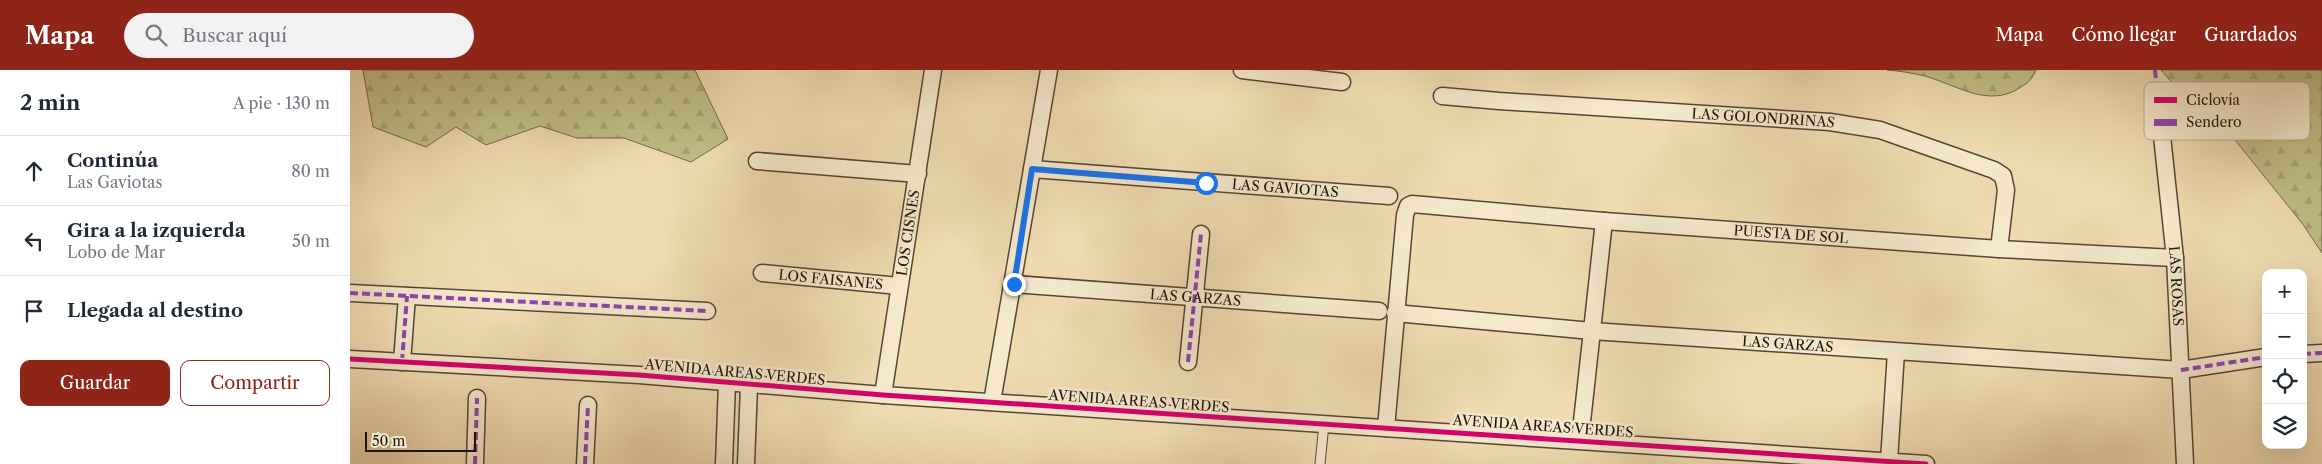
<!DOCTYPE html>
<html lang="es">
<meta charset="utf-8">
<style>
:root{--surface:#fff;--page:#f2f2f3;--text:#1f2937;--muted:#747a83;--line:#e0e1e3;--accent:#8f2418}
body{margin:0;font-family:"Libre Caslon Text",serif;background:var(--page);color:var(--text)}
.controls{position:absolute;right:15px;bottom:15px;display:grid;overflow:hidden;border-radius:10px;box-shadow:0 5px 20px #0002}
.controls button{width:45px;height:45px;display:grid;place-items:center;padding:0;border:0;border-bottom:1px solid var(--line);background:var(--surface);color:var(--text);font:25px sans-serif}
.scale{position:absolute;left:15px;bottom:12px;width:111px;box-sizing:border-box;padding-left:5px;border:2px solid #22140c;border-top:0;font-size:14px;line-height:18px;white-space:nowrap;color:#22140c;-webkit-text-stroke:4px #f5e8cc;paint-order:stroke}
.stop{position:absolute;width:15px;height:15px;margin:-11px;border:4px solid #1a73e8;border-radius:50%;background:#fff}
.stop.end{background:#1a73e8;border-color:#fff;box-shadow:0 1px 5px #0008}
.list{margin:0;padding:0;list-style:none}
h2{display:flex;justify-content:space-between;align-items:center;height:65px;margin:0;padding:0 20px;font-size:21px}
h2 small{font-size:16px;font-weight:400;color:var(--muted)}
.list li{display:grid;grid-template-columns:32px 1fr auto;gap:15px;align-items:center;box-sizing:border-box;height:70px;padding:0 20px;border-top:1px solid var(--line)}
.list b{display:block;font-size:19px;white-space:nowrap}
.list p{margin:0;font-size:16px;white-space:nowrap;color:var(--muted)}
.list em{font-size:16px;font-style:normal;color:var(--muted)}
.actions{display:flex;gap:10px;padding:15px 20px}
.actions a{flex:1;padding:11px 0;border:1px solid var(--accent);border-radius:10px;text-align:center;font-size:18px;color:var(--accent)}
.actions .main{background:var(--accent);color:#fff}
.icon{flex:none;width:28px;height:28px;fill:none;stroke:currentColor;stroke-width:2;stroke-linecap:round;stroke-linejoin:round}
.map{position:relative;flex:none;width:1972px;height:394px;overflow:hidden}
header{display:flex;align-items:center;gap:30px;box-sizing:border-box;height:70px;padding:0 25px;background:var(--accent);color:#fff}
header strong{font-size:24px}
nav{display:flex;gap:28px;margin-inline-start:auto;font-size:18px}
.search{width:350px;height:45px;background:var(--page);display:flex;align-items:center;gap:12px;box-sizing:border-box;padding:0 18px;border-radius:28px;color:var(--muted);font-size:19px}
main{display:flex}
aside{flex:1;background:var(--surface)}
.map>svg:first-child{display:block}
.forest{fill:url(#forest-firs);stroke:#71694a}
.lines{fill:none;stroke-linecap:round;stroke-linejoin:round}
.service-casing{stroke:#554635;stroke-width:11}
.minor-casing{stroke:#554635;stroke-width:19}
.service{stroke:#f5e8cc;stroke-width:9}
.minor{stroke:#f5e8cc;stroke-width:16}
.quiet{stroke:#8e44ad;stroke-width:4;stroke-dasharray:8 4;stroke-linecap:butt}
.cycleway-casing{stroke:#f5e8cc;stroke-width:8}
.cycleway{stroke:#d6006c;stroke-width:5}
.route{stroke:#1a73e8;stroke-width:6}
.labels{text-anchor:middle;stroke-width:5;stroke-linejoin:round;paint-order:stroke}
.street-label{font-size:14px;fill:#22140c;stroke:#f5e8cc}
.key{fill:#f5e8cc;stroke:#b6a892;stroke-width:1}
.key-label{font-size:14px;fill:#22140c}
</style>
<header>
<strong>Mapa</strong>
<div class="search"><svg class="icon" aria-label="search" viewBox="0 0 24 24"><circle cx="10" cy="10" r="6"/><path d="M15 15l6 6"/></svg>Buscar aquí</div>
<nav><a>Mapa</a><a>Cómo llegar</a><a>Guardados</a></nav>
</header>
<main>
<aside>
<h2>2 min<small>A pie · 130 m</small></h2>
<ul class="list">
<li><svg class="icon" aria-label="ahead" viewBox="0 0 24 24"><path d="M12 20V5M6 11l6-6 6 6"/></svg><div><b>Continúa</b><p>Las Gaviotas</p></div><em>80 m</em></li>
<li><svg class="icon" aria-label="left" viewBox="0 0 24 24"><path d="M17 20v-9H6M10 6l-5 5 5 5"/></svg><div><b>Gira a la izquierda</b><p>Lobo de Mar</p></div><em>50 m</em></li>
<li><svg class="icon" aria-label="arrive" viewBox="0 0 24 24"><path d="M6 21V4h12l-3 4 3 4H6"/></svg><div><b>Llegada al destino</b></div></li>
</ul>
<div class="actions"><a class="main">Guardar</a><a>Compartir</a></div>
</aside>
<div class="map">
<svg width="1972" height="394" viewBox="0 0 1972 394">
<defs>
<pattern id="forest-firs" width="22" height="20" patternUnits="userSpaceOnUse" patternTransform="scale(1.25)"><rect width="22" height="20" fill="#c0be87"/><path d="M5 1l3.5 6h-7zM16 11l3.5 6h-7z" fill="#a5a273"/></pattern>
</defs>
<rect width="100%" height="100%" fill="#efdbb1"/>
<filter id="stains"><feTurbulence type="fractalNoise" baseFrequency=".004" numOctaves="4"/><feColorMatrix values="0 0 0 0 .2 0 0 0 0 .09 0 0 0 0 .02 0 0 0 .5 -.17"/></filter>
<radialGradient id="worn" r=".72"><stop offset=".6" stop-color="#630" stop-opacity="0"/><stop offset="1" stop-color="#630" stop-opacity=".3"/></radialGradient>
<path class="forest" d="M13,0H345L378,69L341,92L274,68H227L190,56L136,75L106,57L76,77L23,57Z
M1537,0H1686C1682,9 1679,12 1671,17C1639,39 1607,15 1575,6C1563,3 1549,1 1537,0Z
M1811,0H1972V183L1952,153L1885,70L1869,54L1849,43Z"/>
<g class="lines">
<defs>
<path id="service" d="M970,394L974,354"/>
<g id="minor">
<path d="M892,0L992,12"/>
<path id="s1" d="M1092,26L1149,31L1480,52L1530,60L1644,100L1653,106L1656,120L1649,179"/>
<path id="s2" d="M1809,38L1825,188L1835,394"/>
<path d="M407,91L568,104"/>
<path id="s3" d="M682,99L1039,126"/>
<path id="s4" d="M412,203L549,216"/>
<path id="s5" d="M664,214L1029,241"/>
<path d="M0,223L357,241"/>
<path id="s6" d="M1045,243L1242,261L1831,300L1916,287"/>
<path d="M1953,284L1972,283"/>
<path d="M0,289L289,305L533,325L1576,394"/>
<path d="M52,292L57,226"/>
<path d="M838,292L851,164"/>
<path id="s7" d="M533,325L583,0"/>
<path d="M642,332L699,0"/>
<path id="s8" d="M1036,358L1055,145L1058,136L1062,134L1254,151L1649,179L1825,188"/>
<path d="M1230,370L1254,151"/>
<path d="M1539,391L1546,282"/>
<path d="M125,394L127,328"/>
<path d="M235,394L238,335"/>
<path d="M374,394L377,313"/>
<path d="M396,394L399,315"/>
</g>
</defs>
<use href="#service" class="service-casing"/>
<use href="#minor" class="minor-casing"/>
<use href="#service" class="service"/>
<use href="#minor" class="minor"/>
<path class="quiet" d="M1805,0L1809,38
M0,223L357,241
M1953,284L1972,283
M52,292L57,226
M838,292L851,164
M1831,300L1916,287
M125,394L127,328
M235,394L238,335"/>
<defs>
<path id="cycleway" d="M0,289L289,305L533,325L1576,394"/>
</defs>
<use href="#cycleway" class="cycleway-casing"/>
<use href="#cycleway" class="cycleway"/>
</g>
<g class="lines">
<path class="route" d="M664,214L682,99L856,113"/>
</g>
<g class="labels">
<g class="street-label">
<text dy="5" stroke="none"><textPath href="#s1" startOffset="322">LAS GOLONDRINAS</textPath></text>
<text dy="5" stroke="none"><textPath href="#s3" startOffset="254">LAS GAVIOTAS</textPath></text>
<text dy="5" stroke="none"><textPath href="#s7" startOffset="164">LOS CISNES</textPath></text>
<text dy="5" stroke="none"><textPath href="#s8" startOffset="608">PUESTA DE SOL</textPath></text>
<text dy="5" stroke="none"><textPath href="#s4" startOffset="69">LOS FAISANES</textPath></text>
<text dy="5" stroke="none"><textPath href="#s2" startOffset="179">LAS ROSAS</textPath></text>
<text dy="5" stroke="none"><textPath href="#s5" startOffset="182">LAS GARZAS</textPath></text>
<text dy="5" stroke="none"><textPath href="#s6" startOffset="394">LAS GARZAS</textPath></text>
<text transform="translate(385 302) rotate(5)" y="5">AVENIDA AREAS VERDES</text>
<text transform="translate(789 331) rotate(4)" y="5">AVENIDA AREAS VERDES</text>
<text transform="translate(1193 356) rotate(4)" y="5">AVENIDA AREAS VERDES</text>
</g>
</g>
<rect x="1794" y="12" width="166" height="58" rx="8" class="key"/>
<rect x="1804" y="27" width="23" height="6" fill="#d6006c"/>
<rect x="1804" y="49" width="23" height="7" fill="#8e44ad"/>
<g class="key-label">
<text x="1836" y="35">Ciclovía</text>
<text x="1836" y="57">Sendero</text>
</g>
<rect width="100%" height="100%" filter="url(#stains)"/>
<rect width="100%" height="100%" fill="url(#worn)"/>
</svg>
<div class="controls">
<button>+</button>
<button>−</button>
<button><svg class="icon" aria-label="locate" viewBox="0 0 24 24"><circle cx="12" cy="12" r="6"/><path d="M12 2v4M12 18v4M2 12h4M18 12h4"/></svg></button>
<button><svg class="icon" aria-label="layers" viewBox="0 0 24 24"><path d="M12 4l9 5-9 5-9-5zM3 14l9 5 9-5"/></svg></button>
</div>
<div class="scale">50 m</div>
<div class="stop" style="left:856px;top:113px"></div>
<div class="stop end" style="left:664px;top:214px"></div>
</div>
</main>
